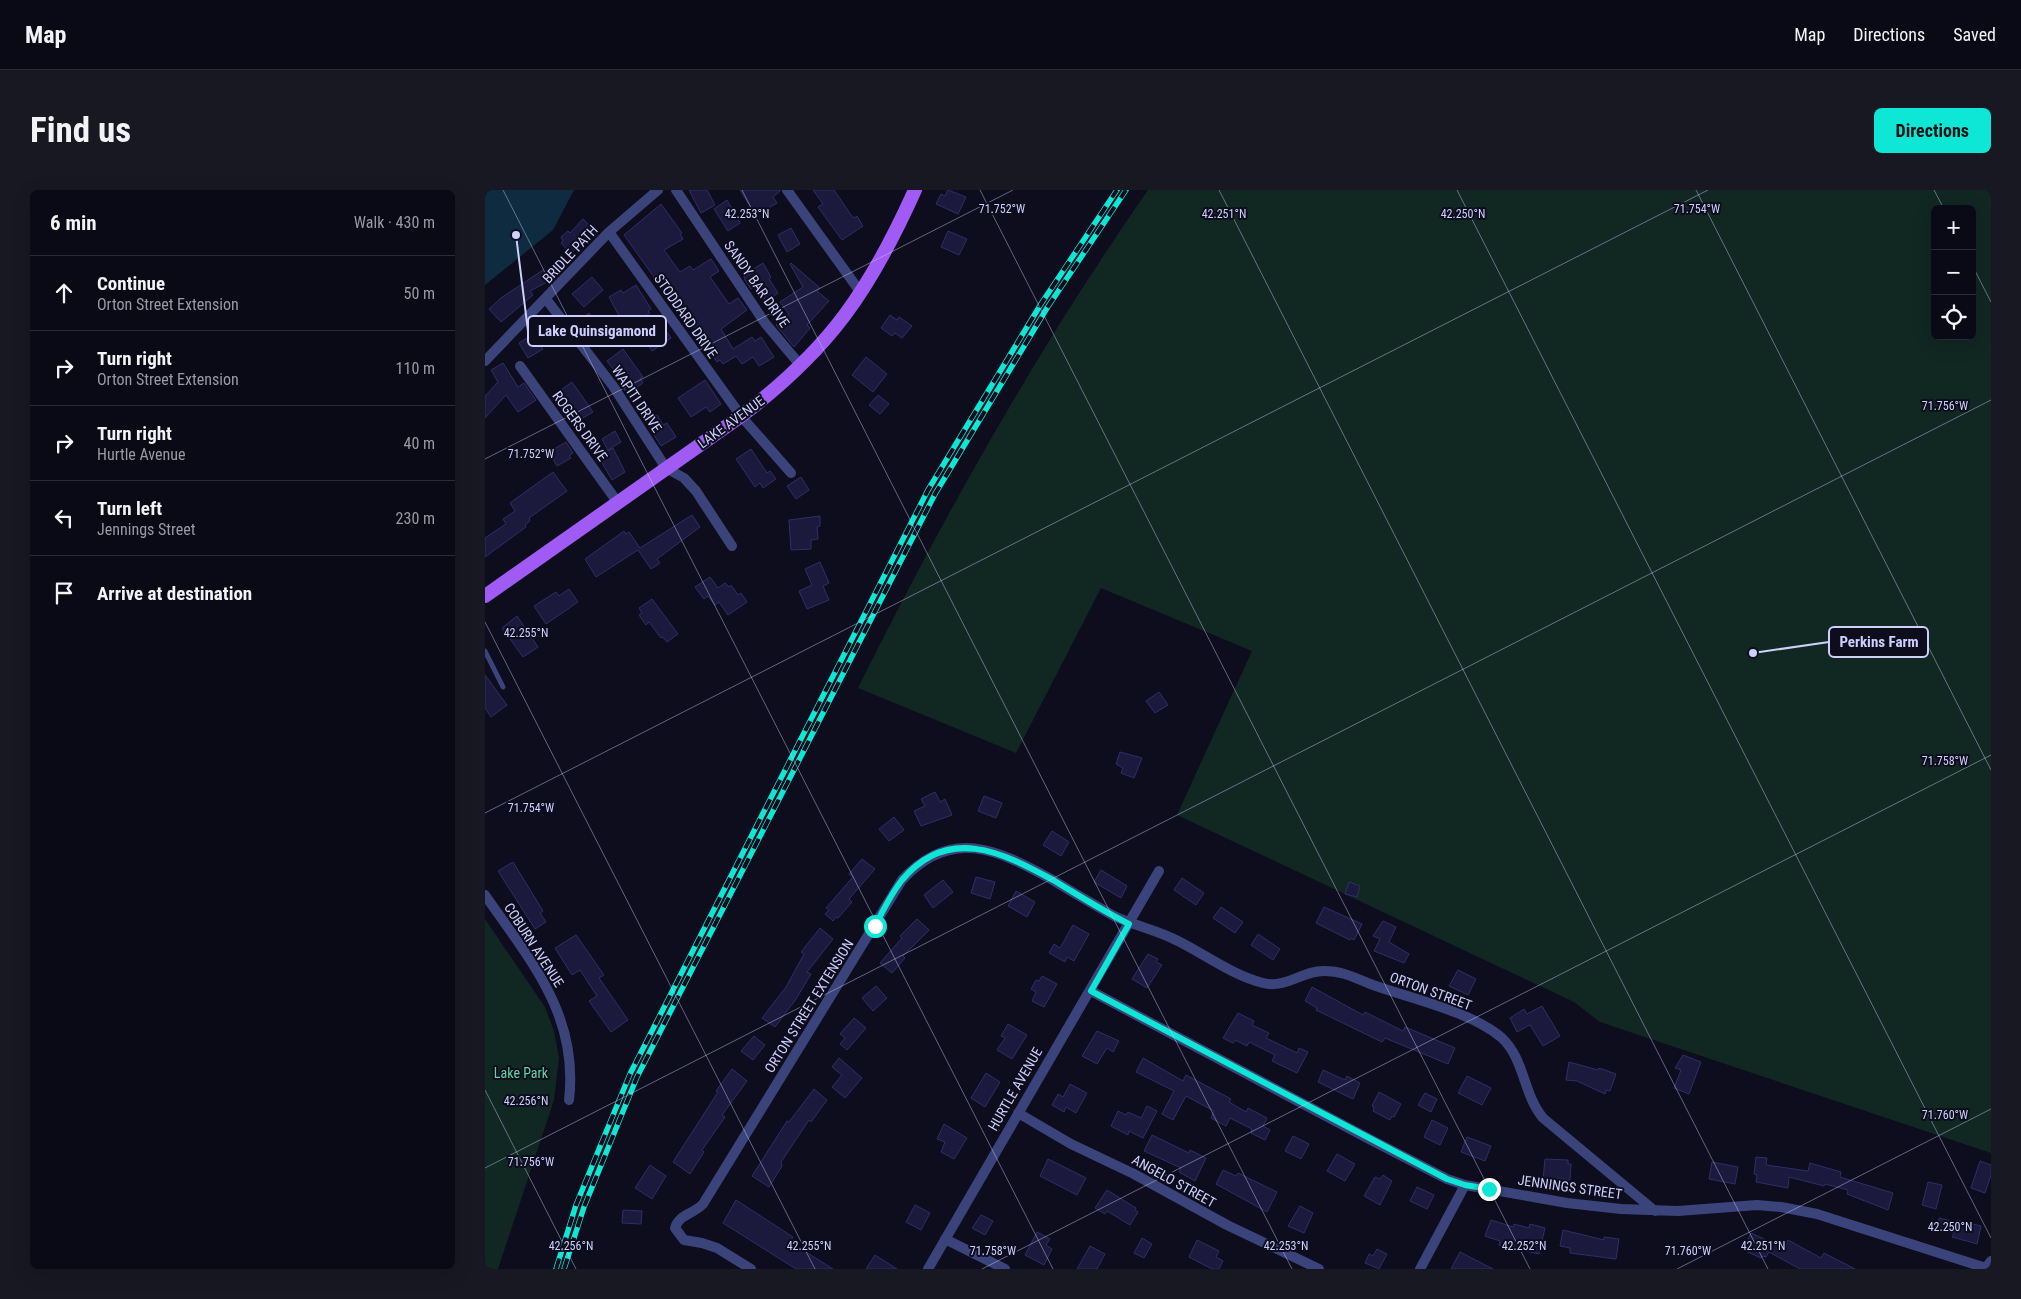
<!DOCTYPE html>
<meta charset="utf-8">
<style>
:root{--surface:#0a0a16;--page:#181823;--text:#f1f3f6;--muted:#999aa1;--line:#2a2b35;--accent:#0ee7d6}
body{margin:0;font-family:"Roboto Condensed",sans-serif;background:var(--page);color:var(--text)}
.controls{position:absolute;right:15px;top:15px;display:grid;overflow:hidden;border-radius:8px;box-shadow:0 5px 20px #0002}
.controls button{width:45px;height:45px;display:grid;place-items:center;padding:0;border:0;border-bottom:1px solid var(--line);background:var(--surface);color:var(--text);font:25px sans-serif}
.stop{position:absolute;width:15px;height:15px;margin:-11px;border:4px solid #0ee7d6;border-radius:50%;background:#fff}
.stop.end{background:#0ee7d6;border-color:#fff;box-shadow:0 1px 5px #0008}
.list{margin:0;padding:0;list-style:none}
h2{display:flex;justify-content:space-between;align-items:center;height:65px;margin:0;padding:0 20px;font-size:21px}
h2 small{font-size:16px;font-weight:400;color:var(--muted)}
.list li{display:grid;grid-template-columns:32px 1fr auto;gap:15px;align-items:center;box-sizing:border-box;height:75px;padding:0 20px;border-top:1px solid var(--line)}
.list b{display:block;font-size:19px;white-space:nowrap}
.list p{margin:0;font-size:16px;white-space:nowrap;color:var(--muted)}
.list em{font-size:16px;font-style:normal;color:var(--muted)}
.icon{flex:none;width:28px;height:28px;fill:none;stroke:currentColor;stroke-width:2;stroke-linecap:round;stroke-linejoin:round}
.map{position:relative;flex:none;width:1506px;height:1079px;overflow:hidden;border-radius:8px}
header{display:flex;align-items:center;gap:30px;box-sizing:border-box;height:70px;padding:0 25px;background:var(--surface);border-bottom:1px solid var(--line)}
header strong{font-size:24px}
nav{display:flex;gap:28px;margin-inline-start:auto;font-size:18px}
.intro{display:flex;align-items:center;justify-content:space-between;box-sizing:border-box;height:120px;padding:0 30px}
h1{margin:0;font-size:35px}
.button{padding:12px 22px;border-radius:8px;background:var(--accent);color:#111;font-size:18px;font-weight:700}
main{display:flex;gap:30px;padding:0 30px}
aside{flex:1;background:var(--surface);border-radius:8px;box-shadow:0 5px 20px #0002}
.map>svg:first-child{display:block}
.green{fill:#112722;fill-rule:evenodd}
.water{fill:#0f2b40}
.building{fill:#1b1a3d;stroke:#2f2e68}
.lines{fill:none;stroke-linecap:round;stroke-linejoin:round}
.service{stroke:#3b447a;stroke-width:5}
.minor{stroke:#3b447a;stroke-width:10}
.tertiary{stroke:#3b447a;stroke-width:10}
.primary{stroke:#a05bf5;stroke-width:14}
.rail-casing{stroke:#0ee7d6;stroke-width:5.5}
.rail{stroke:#0d0d1d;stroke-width:4;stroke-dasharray:11;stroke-linecap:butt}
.route{stroke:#0ee7d6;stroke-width:6}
.ticks{fill:none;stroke:#cdd0fc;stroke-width:1;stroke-opacity:0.45}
.labels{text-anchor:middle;stroke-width:4;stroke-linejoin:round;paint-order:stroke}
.street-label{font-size:14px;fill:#cdd0fc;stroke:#0d0d1d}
.park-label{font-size:14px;fill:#5ed7a3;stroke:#0d0d1d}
.ticks-label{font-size:12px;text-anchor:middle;fill:#cdd0fc;stroke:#0d0d1d;stroke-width:4;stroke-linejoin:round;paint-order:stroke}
.leader{fill:none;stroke:#cdd0fc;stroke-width:2}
.callout-dot{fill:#cdd0fc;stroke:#0d0d1d;stroke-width:2}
.callout{fill:#0d0d1d;stroke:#cdd0fc;stroke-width:2}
.callout-label{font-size:15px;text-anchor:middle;font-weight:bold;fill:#cdd0fc}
</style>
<header>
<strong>Map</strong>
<nav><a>Map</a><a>Directions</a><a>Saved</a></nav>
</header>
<div class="intro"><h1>Find us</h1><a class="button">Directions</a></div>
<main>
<aside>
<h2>6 min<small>Walk · 430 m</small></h2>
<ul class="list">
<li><svg class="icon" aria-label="ahead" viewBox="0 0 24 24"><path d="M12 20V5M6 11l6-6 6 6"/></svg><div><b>Continue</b><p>Orton Street Extension</p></div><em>50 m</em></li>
<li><svg class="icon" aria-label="right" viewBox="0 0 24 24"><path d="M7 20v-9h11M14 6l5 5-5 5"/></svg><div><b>Turn right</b><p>Orton Street Extension</p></div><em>110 m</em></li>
<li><svg class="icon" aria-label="right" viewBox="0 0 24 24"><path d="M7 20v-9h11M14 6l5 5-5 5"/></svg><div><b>Turn right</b><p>Hurtle Avenue</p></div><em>40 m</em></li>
<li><svg class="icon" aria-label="left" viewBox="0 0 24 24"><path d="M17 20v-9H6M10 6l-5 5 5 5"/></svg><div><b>Turn left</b><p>Jennings Street</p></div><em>230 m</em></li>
<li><svg class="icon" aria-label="arrive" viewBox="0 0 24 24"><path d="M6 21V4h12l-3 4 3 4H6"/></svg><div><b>Arrive at destination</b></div></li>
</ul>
</aside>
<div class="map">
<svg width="1506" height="1079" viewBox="0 0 1506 1079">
<rect width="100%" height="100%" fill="#0d0d1d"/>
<path class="green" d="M663,0H1506V963L1115,832L1089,812L692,625L767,461L616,398L531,563L373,498C459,325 553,158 663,0ZM1450,19H1487V146H1450Z
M0,729L60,817L69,841L74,868L69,910L13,1079H0Z"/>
<path class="water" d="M0,0H89L68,40L0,95Z"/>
<path class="building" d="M204,0H222L230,15L216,23Z
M255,0H295V1L288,7L292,13L280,20L278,17L269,23Z
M328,0H349L366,25L369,28L372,26L378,36L357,50L333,17L338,14Z
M463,0L481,7L473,24L451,14L456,4L460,6Z
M242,10L255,33L243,41L229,19Z
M176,14L197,43L195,44L198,49L179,60L195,82L205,76L208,80L226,69L234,81L225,87L244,114L253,108L262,120L236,139L248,159L267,147L270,151L276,147L289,167L274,176L268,167L257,174L251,166L238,174L235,170L232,172L193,112L189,115L139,45Z
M98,29L109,40L86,64L76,53L78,51L76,47L83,41L85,43Z
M306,38L315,54L302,62L293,45Z
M463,41L482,49L474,65L456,57Z
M278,73L286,87L284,89L293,103L281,111L271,96L266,99L260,90L259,86L266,83L265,81Z
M306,73L335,98L332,101L344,111L322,135L325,138L309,157L291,135L304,124L295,112L318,97L305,74Z
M58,80L64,91L45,101L48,105L16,132L4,119L16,108Z
M107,87L118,100L99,117L87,104Z
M151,95L166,119L163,121L165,123L152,132L158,141L146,148L124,107L136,100L138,103Z
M104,123L112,134L101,143L92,132Z
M65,125L77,142L56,156L58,159L43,168L34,153L60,137L56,131Z
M405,125L412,130L414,127L427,136L417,148L410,143L407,146L396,138Z
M179,138L186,148L167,161L160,151Z
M138,159L158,187L155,188L158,193L152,197L155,202L145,209L139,199L142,197L122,171Z
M381,167L402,184L388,202L367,185Z
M18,173L33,197L39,193L51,210L33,222L21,205L0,228V206L13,192L6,180Z
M220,190L236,214L225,222L221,217L206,227L193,208Z
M87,192L108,222L88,234L68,206Z
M393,205L404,214L395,224L384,215Z
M172,225L178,235L182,233L191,247L176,256L161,232Z
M130,241L136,252L123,260L117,249Z
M81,252L88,263L84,266L86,268L72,276L64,262Z
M128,258L140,282L127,290L116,271L119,269L116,265Z
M266,259L282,283L285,281L291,289L278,298L275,293L270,297L251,269Z
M68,282L82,301L44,328L45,331L40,335L41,337L0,367V348L21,334L18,329L30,321L25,313Z
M316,287L324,300L311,309L302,296Z
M207,325L215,337L172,369L175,373L166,379L153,360L111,387L100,369L139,341L141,344L144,342L155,358Z
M335,326V336L332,337L333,349L326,350V359L306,360L304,330Z
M335,372L344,393L338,396L344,410L322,419L314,401L327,395L320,379Z
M225,387L233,398L240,393L244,397L246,395L253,405L256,403L262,412L243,425L234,412L230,415L223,406L219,409L210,397Z
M84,399L93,412L61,434L49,416L71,402L74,406Z
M167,409L193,444L182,452L178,447L176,448L164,432L161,435L154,425L157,423L154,418Z
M32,426L53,457L38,467L17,438Z
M0,485L22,515L6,527L0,518Z
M674,502L683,515L670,523L661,511Z
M635,562L657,568L649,588L636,583L638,578L631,574Z
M450,602L455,612L460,609L467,625L436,636L429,621L440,616L436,609Z
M499,606L517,613L511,628L493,621Z
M409,627L419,640L404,651L394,639Z
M567,641L584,652L576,666L558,655Z
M377,669L390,679L364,709L367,712L353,728L351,727L348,731L340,724L344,720L341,718L368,687L364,684Z
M28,672L58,721L55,723L61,732L50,739L13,681Z
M616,680L642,696L636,708L609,692Z
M491,687L510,692L505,709L486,703Z
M697,688L719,703L711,715L689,700Z
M458,690L468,702L448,718L439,705Z
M864,692L875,696L872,707L860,704Z
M531,701L550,712L542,727L523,716Z
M736,717L758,732L750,743L728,728Z
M839,717L877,734L869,750L866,748L865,750L831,733Z
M432,729L444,740L418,766L420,768L407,783L395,773L417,748L415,746Z
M898,731L911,737L904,752L924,764L919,773L889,761L895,749L888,746Z
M588,735L604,744L589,771L582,767L580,772L564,763L569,754L575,758Z
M335,738L348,749L322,782L326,784L311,809L290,837L277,828L301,797L319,764L316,762Z
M773,744L795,759L788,770L766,755Z
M91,745L119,785L114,788L143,830L126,842L104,811L112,806L95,780L87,785L70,758Z
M663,764L673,769L671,772L677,775L662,798L647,789Z
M973,780L991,789L983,805L964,796Z
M557,786L572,794L559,817L547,811L551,802L546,799L551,790L554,791Z
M391,796L402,808L388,821L377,808Z
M827,797L878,825L880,822L918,841L920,837L970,858L963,874L900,848L897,852L831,820L832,818L820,811Z
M1057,816L1075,846L1058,856L1045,835L1032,842L1025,828L1039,819L1042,824Z
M753,823L769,831L767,835L784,843L781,848L812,863L814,858L823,862L812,883L787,871L790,865L764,852L762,856L750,850L748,853L738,848Z
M369,828L381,838L362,860L355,854L360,848L355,844Z
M523,834L542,845L527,869L512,860L520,848L516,846Z
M612,841L634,851L628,862L622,858L612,874L597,866Z
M269,846L280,855L268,870L256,861Z
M1198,865L1216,872L1204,904L1189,898L1196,880L1190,878Z
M354,868L377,888L360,908L347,897L357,885L347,877Z
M658,868L698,891L701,885L746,909L744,912L761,922L763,918L782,928L778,936L785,940L780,950L766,943L767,939L745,928L741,936L726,928L729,921L701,906L688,930L677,924L689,901L651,882Z
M1084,872L1113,880L1114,878L1131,884L1125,901L1121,900L1120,904L1092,891L1081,890Z
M247,879L262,891L237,925L240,927L217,960L219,962L205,984L188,972L233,902L231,901Z
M838,880L860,890L862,886L875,893L868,909L833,892Z
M501,883L515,892L500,917L486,908Z
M982,886L1006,898L997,915L973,903Z
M585,894L602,903L591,923L581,917L579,922L567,915L573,904L578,907Z
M329,899L342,910L326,932L324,930L296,972L297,976L284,997L267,986L302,931L304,932Z
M894,902L916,914L909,927L907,926L905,930L888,921L889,917L887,916Z
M940,903L952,909L946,922L933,915Z
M662,916L672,921L658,948L644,941L643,945L626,936L633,921L641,925L643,922L656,928Z
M947,930L963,938L955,955L939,947Z
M459,934L482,948L469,969L456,962L460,952L452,949Z
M667,945L704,963L705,960L721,968L710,991L694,982L696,978L659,961Z
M808,946L824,954L816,969L800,961Z
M982,947L1006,956L1000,971L976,962Z
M852,964L870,974L860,991L842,981Z
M1271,967L1282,968L1281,975L1323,981L1325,973L1356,982L1355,987L1408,1003L1403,1020L1362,1004L1363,1000L1340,994L1339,996L1304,987L1303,998L1271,992L1272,985L1269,984Z
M563,969L601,988L592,1005L555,986Z
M1060,969L1083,970V974H1086L1085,990L1072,988L1071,990L1058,989Z
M1495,971L1506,975V985L1500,1003L1486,998Z
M1227,972L1253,977L1250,994L1224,989Z
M165,975L181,986L167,1009L150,998Z
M738,980L751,986L753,983L792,1002L782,1022L731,994Z
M898,985L907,991L895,1015L879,1006L890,987L895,989Z
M1443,992L1457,995L1451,1019L1437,1015Z
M932,997L949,1005L942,1019L925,1011Z
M622,1000L651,1018L650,1020L653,1022L645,1035L622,1021L620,1024L610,1018Z
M251,1010L308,1047L305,1052L348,1079H311L238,1033Z
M430,1015L445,1023L436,1040L421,1032Z
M815,1016L828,1023L819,1043L803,1036Z
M138,1020L157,1021L156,1034L137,1033Z
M496,1025L508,1031L500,1045L487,1038Z
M1454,1028L1471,1032L1472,1030L1496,1036L1492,1054L1467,1047L1469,1043L1452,1039Z
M1006,1030L1028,1037L1029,1034L1044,1038L1045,1034L1060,1038L1054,1064L1014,1055L1015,1051L1000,1046Z
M1078,1040L1119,1050V1047L1134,1049L1131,1069L1085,1063V1058L1075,1056Z
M552,1042L565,1049L561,1055L567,1059L559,1075L540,1065Z
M1266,1043L1299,1058L1303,1050L1336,1068L1339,1063L1370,1079H1315L1284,1062L1281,1067L1278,1066L1276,1068L1258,1060Z
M657,1048L667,1054L659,1068L649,1063Z
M712,1050L734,1061L731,1067L738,1071L734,1079H727L704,1067Z
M605,1056L620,1064L612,1079H592Z
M892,1059L902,1064L894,1079L880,1073L884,1064L888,1066Z
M975,1062L1008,1079H966Z
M390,1065L412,1079H381Z"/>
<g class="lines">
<path class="service" d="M0,461L18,497"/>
<path class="minor" d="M191,0L280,133L316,176
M302,0L376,103
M124,42L256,226L306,283
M61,109L128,196L181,278L199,288L211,301L247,356
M0,171L124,42L173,0
M35,176L133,313
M0,705C45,770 94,825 84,910
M606,801L888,951L962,989L980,995L1082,1013L1136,1019L1193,1021L1272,1015L1296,1017L1332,1024L1501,1078
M533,923L586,954L649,984L742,1035L834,1079
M460,1049L520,1079
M266,1079L232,1058L217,1053L199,1050L190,1038C194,1024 209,1024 218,1014L417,690C466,637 512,659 566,689C587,702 608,714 629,726C650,736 673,740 693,751C721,765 747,785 778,793C801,799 818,780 840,781C859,781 874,790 891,796C928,809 987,822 1017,848C1040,870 1038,904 1058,928L1170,1021
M443,1079L674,681
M935,1079L980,995"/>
<path class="tertiary" d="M1500,1079L1506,1071"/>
<path class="primary" d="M0,406L256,226C345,159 385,100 430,0"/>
<defs>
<path id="rail" d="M71,1079L91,1015L145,884L443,300L556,114L632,0
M79,1079L99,1017L152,887L450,304L562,118L641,0"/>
</defs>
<use href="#rail" class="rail-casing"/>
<use href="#rail" class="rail"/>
</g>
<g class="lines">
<path class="route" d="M390,736C398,720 406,704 417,690C463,635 517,662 568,690C593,705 618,721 644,734L606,801L962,989L980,995L1004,999"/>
</g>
<path class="ticks" d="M18,0L568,1079M257,0L807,1079M495,0L1045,1079M734,0L1283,1079M972,0L1506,1048M1211,0L1506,580M1449,0L1459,19M1487,75L1506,112M0,269L528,0M0,432L330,1079M0,623L1223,0M0,900L91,1079M0,978L1506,210M497,1079L1506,565M1192,1079L1506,919"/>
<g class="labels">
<g class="street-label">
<text transform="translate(85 64) rotate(-47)" y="5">BRIDLE PATH</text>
<text transform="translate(272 94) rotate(55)" y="5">SANDY BAR DRIVE</text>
<text transform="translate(201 126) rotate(55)" y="5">STODDARD DRIVE</text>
<text transform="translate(152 209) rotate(56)" y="5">WAPITI DRIVE</text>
<text transform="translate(246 232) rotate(-36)" y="5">LAKE AVENUE</text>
<text transform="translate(95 236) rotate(54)" y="5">ROGERS DRIVE</text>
<text transform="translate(49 755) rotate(57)" y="5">COBURN AVENUE</text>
<text transform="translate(946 801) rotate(20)" y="5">ORTON STREET</text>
<text transform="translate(324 816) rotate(-58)" y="5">ORTON STREET EXTENSION</text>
<text transform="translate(530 899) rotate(-60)" y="5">HURTLE AVENUE</text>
<text transform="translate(689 991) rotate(29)" y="5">ANGELO STREET</text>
<text transform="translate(1085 997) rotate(8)" y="5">JENNINGS STREET</text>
</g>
<g class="park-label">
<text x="36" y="888">Lake Park</text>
</g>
</g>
<g class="ticks-label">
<text x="517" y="23">71.752°W</text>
<text x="1212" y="23">71.754°W</text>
<text x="262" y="28">42.253°N</text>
<text x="739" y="28">42.251°N</text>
<text x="978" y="28">42.250°N</text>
<text x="1460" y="220">71.756°W</text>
<text x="46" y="268">71.752°W</text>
<text x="41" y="447">42.255°N</text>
<text x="1460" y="575">71.758°W</text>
<text x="46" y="622">71.754°W</text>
<text x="41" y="915">42.256°N</text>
<text x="1460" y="929">71.760°W</text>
<text x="46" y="976">71.756°W</text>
<text x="1465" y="1041">42.250°N</text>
<text x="86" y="1060">42.256°N</text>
<text x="324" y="1060">42.255°N</text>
<text x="801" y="1060">42.253°N</text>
<text x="1039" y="1060">42.252°N</text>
<text x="1278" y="1060">42.251°N</text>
<text x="508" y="1065">71.758°W</text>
<text x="1203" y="1065">71.760°W</text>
</g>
<path class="leader" d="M31 45L43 141M1268 463L1344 452"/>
<g class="callout-dot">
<circle cx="31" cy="45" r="5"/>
<circle cx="1268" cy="463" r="5"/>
</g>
<g class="callout">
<rect x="43" y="126" width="138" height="30" rx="5"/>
<rect x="1344" y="437" width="99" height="30" rx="5"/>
</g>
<g class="callout-label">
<text x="112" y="146">Lake Quinsigamond</text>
<text x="1394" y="457">Perkins Farm</text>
</g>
</svg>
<div class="controls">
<button>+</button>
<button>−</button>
<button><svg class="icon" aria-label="locate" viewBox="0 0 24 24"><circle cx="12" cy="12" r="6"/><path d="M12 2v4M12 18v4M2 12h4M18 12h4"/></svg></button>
</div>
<div class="stop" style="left:390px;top:736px"></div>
<div class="stop end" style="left:1004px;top:999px"></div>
</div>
</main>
